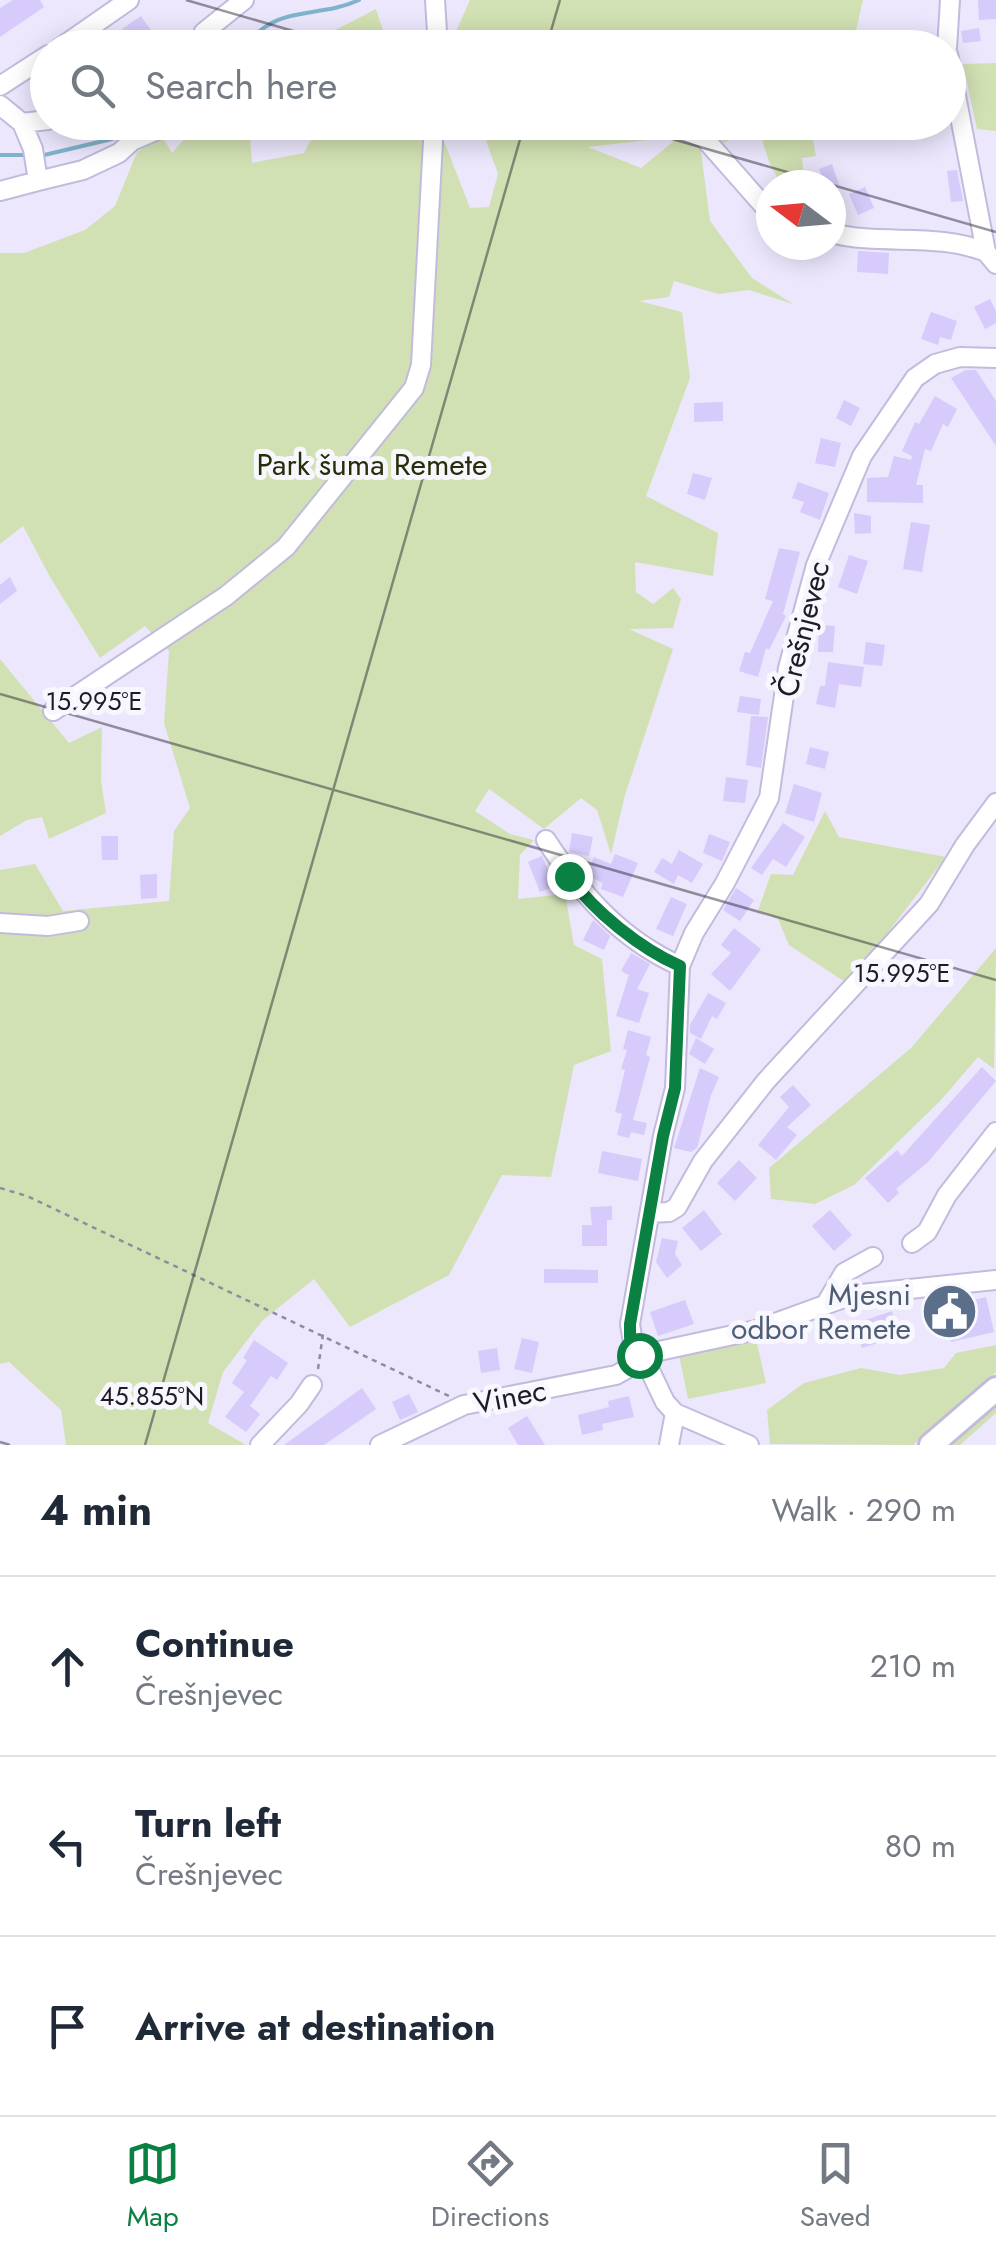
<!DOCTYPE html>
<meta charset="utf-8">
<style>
:root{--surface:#fff;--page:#f2f2f3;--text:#1f2937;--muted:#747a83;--line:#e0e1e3;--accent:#0b8043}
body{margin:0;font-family:Jost,sans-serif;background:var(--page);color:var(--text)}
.compass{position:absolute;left:756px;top:170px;width:90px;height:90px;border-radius:50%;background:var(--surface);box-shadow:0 5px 25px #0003;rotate:286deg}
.stop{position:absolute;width:30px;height:30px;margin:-22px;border:8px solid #0b8043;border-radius:50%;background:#fff}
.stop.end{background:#0b8043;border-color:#fff;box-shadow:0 2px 10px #0008}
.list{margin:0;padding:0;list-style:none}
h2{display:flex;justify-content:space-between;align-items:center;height:130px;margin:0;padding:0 40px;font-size:42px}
h2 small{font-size:32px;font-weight:400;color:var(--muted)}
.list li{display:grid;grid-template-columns:65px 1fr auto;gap:30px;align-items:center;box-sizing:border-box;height:180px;padding:0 40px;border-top:2px solid var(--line)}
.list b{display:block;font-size:38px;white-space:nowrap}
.list p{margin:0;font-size:32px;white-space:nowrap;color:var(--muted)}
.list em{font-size:32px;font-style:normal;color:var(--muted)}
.icon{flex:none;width:55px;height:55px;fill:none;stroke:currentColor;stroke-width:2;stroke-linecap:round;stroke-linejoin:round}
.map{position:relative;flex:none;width:996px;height:1445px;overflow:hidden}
.search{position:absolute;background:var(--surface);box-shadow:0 5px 25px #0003;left:30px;right:30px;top:30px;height:110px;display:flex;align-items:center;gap:25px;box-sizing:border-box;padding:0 35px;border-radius:55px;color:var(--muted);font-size:38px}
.sheet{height:670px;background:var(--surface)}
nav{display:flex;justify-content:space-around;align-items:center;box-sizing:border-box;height:140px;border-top:2px solid var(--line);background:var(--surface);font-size:28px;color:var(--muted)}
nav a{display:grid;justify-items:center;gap:5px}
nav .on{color:var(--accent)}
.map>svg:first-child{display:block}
.green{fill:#d2e1b3}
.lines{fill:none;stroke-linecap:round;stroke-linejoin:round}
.stream{stroke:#7fb3cc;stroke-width:4}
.building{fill:#d6cbfa}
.minor-casing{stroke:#c2bbdd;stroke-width:22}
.major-casing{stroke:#c2bbdd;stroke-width:28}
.path{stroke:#908c9e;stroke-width:2.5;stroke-dasharray:5 5;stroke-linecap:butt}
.minor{stroke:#fff;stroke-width:18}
.major{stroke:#fff;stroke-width:22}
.route{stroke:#0b8043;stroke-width:12}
.ticks{fill:none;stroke:#1e1b27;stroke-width:2.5;stroke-opacity:0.45}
.labels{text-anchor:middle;stroke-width:10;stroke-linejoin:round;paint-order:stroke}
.park-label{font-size:30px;fill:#242e09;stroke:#f8f7fe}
.street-label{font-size:30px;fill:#1e1b27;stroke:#f8f7fe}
.service-label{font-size:30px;fill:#4e5e75;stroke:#f8f7fe;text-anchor:end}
.ticks-label{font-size:25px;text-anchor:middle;fill:#1e1b27;stroke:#f8f7fe;stroke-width:10;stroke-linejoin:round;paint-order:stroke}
</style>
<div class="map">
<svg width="996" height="1445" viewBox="0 0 996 1445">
<rect width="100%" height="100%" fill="#ece7fd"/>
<path class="green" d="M470,0H863L855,35L902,34L906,47H449Z
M376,9L384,34L368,47H309L308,44Z
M996,63V131L977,129L963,64Z
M338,122L437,123L470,208L489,207L498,174L484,135L492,123H654L648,140L588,147L641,168L685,132L699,136L710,221L752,278L793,304L749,290L718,294L674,281L669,297L639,301L682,312L690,378L646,496L718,533L713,576L635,562L636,592L653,604L673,588L681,599L673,628L629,629L673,649L625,795L611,854L597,810L581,798L544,829L489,789L475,811L510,834L534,840L520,855L518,899L565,894L574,945L602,959L611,1051L574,1065L551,1177L502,1175L449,1275L350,1327L314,1279L262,1321L223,1372L208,1423L246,1445H66L61,1410L9,1362L0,1364V870L35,864L63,911L169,901L174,831L190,808L164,723L169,651L145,626L100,658L50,577L23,526L0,544V253H24L85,230L115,206L137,152L162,136L172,153L198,123H309L250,138L252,163L304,153L319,124Z
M705,123H810L816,156L802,158L805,185H781L769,162L757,123L724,143Z
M0,659L69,743L102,727L101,781L106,813L49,839L42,817L27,820L0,836Z
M825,811L839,837L946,857L848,984L789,945L778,919L758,910L771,874L793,875Z
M996,948L994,1069L978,1057L941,1100L854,1185L815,1204L771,1199L769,1168L911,1048Z
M756,1339L766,1383L688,1399L679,1355Z
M996,1345V1372L913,1445L770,1444L767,1410L804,1383L861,1368L900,1375L944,1368L956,1353Z
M996,1395V1413L960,1445H940Z"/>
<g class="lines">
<path class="stream" d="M244,48C277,2 316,20 359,0
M0,155H30
M40,156L112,139L147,122"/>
</g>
<path class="building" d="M13,0H40L44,7L0,37V8Z
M978,0H996V19L979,20Z
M141,16L155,36L135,48L122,29Z
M979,28L981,41L963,43L961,31Z
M832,164L839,185H825L819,169Z
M957,170L963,201L951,202L947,171Z
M865,187L874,208L858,215L849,194Z
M858,251L889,253L888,274L857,272Z
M990,299L996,311V323L985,329L974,307Z
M931,312L957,321L951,340L940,337L938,345L921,339Z
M966,370H976L996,401V446L951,378Z
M935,396L957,409L948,427L943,424L931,451L925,449L916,485H923V503L867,502V478L888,477L894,456L911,460L912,456L902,451L915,422L919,424Z
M844,400L860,408L851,426L836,418Z
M723,402V421L694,422V403Z
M821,438L841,443L835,467L815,463Z
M693,473L712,478L705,500L687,494Z
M798,482L829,493L820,520L800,512L804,502L792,498Z
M854,513L871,516V533L855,534Z
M911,522L930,525L922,572L903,569Z
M779,548L800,552L783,614L786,616L769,650L766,648L758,677L739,671L745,652L750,653L773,601L765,599Z
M849,555L868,561L857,594L838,587Z
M10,577L17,591L0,604V585Z
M819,625L835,626L833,652H818Z
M866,642L885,645L882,666L863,664Z
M828,662L864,667L861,687L839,684L835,708L816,704L820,686H825Z
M740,696L761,699L759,715L737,712Z
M751,716L768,717L761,768L746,765Z
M810,747L829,752L825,769L806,764Z
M726,777L748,780L745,803L723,801Z
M794,784L822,793L814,822L785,813Z
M783,823L805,837L786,867L773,859L762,875L751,868Z
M572,833L593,837L589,856L569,852Z
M709,834L730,842L722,861L703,853Z
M101,836H118V860H102Z
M679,850L703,864L692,883L678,875L674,884L654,872L662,858L672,864Z
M615,854L638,863L623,897L601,889L603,883L586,875L594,857L611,864Z
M542,856L555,886L540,892L528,862Z
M157,874V898L141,899L140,875Z
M736,888L754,900L740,921L723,910Z
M671,897L687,904L673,936L656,929Z
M593,920L610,936L604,950L583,940Z
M734,928L761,949L730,991L711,974L731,953L721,945Z
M631,953L650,964L637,989L649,993L639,1023L616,1016L629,975L621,971Z
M708,993L726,1003L717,1019L712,1016L701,1039L690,1033V1025Z
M628,1030L651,1037L646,1055L650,1057L633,1120L647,1123L644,1135L631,1132L629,1138L617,1135L622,1114L615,1112L625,1070L621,1069L627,1050L623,1049Z
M696,1038L714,1049L705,1064L689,1054Z
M982,1067L996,1081L928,1162L896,1189L899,1193L888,1203L865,1178L897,1150L902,1156Z
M700,1068L719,1077L711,1095L697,1148L691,1152L674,1148Z
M793,1085L811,1105L787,1127L797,1135L776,1160L758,1145L789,1107L780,1097Z
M602,1151L642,1159L638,1181L598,1173Z
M739,1160L757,1178L735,1201L717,1183Z
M612,1206V1220H607V1246H582V1225H592L590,1207Z
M704,1210L722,1234L701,1251L682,1228Z
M830,1210L852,1235L834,1251L812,1226Z
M662,1238L678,1241L675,1254L682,1265L667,1278L656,1262Z
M544,1269L598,1270V1283H544Z
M986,1297L994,1332L951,1342L943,1307Z
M685,1300L694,1324L658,1336L650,1312Z
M892,1311L900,1336L862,1348L854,1324Z
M522,1338L539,1342L532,1373L514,1369Z
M254,1340L288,1363L277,1380L271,1376L250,1406L260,1414L246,1432L225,1417L244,1392L232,1383L247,1360L243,1358Z
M497,1348L500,1370L481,1373L478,1351Z
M362,1388L376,1409L324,1445H284Z
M409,1394L418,1412L400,1420L392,1402Z
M629,1396L634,1417L602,1424L603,1430L582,1435L578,1415L609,1407L608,1401Z
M527,1416L545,1445H518L508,1428Z"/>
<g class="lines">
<defs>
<path id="minor" d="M435,0L438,48
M60,48L129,0
M210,48L204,32L244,0
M947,48L950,0
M948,54L986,252L996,264
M0,86L48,55
M0,105L22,123L48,120
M634,122L673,126L704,138L771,214
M38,181L83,170L119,153L132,141L176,122
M0,191L38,181L33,149L22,123
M831,233C882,246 936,232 986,252
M53,711L226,596L286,547L414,388L421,365L434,122
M546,840C581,894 620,939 680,966
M0,923L48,926L79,921
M650,1213L669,1212L677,1207L703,1161L766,1081L929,904L965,845L996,803
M912,1243L927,1232L947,1195L996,1132
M827,1302L844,1273L873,1257
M675,1413L749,1445
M260,1445L299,1404L312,1385
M380,1445L464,1405L616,1375L659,1351L756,1330L852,1295L996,1280
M669,1445L675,1413L665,1402L644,1358L634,1349L630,1324L663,1136L675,1088L680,966L694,933L725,883L769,798L788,668L816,565L862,456L915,378L935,364L960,357L996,358"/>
<path id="major" d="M931,1445L996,1389"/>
</defs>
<use href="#minor" class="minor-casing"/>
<use href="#major" class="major-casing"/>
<path class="path" d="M0,1188L27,1196L449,1396
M318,1369L323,1334"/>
<use href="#minor" class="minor"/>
<use href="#major" class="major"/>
</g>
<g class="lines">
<path class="route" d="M569,876C593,911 641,949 680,966L675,1088L663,1136L630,1324V1337L639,1355"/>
</g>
<path class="ticks" d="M186,0L352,48M546,48L560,0M613,122L996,232M0,694L996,980M0,1442L10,1445M145,1445L525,122"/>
<defs>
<symbol id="civic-disc" viewBox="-11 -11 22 22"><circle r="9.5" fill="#5c6f8a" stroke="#f8f7fe"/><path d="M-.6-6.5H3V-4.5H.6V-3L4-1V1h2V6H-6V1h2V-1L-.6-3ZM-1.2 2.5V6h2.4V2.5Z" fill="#fff"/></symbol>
</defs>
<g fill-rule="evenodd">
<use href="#civic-disc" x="918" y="1280" width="63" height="63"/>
</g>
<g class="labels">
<g class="park-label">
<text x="372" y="475">Park šuma Remete</text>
</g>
<g class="street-label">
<text transform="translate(803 629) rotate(-76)" y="10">Črešnjevec</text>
<text transform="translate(510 1397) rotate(-11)" y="10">Vinec</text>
</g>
<g class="service-label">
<text x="911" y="1305">Mjesni<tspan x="911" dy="34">odbor Remete</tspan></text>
</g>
</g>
<g class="ticks-label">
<text x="94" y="710">15.995°E</text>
<text x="902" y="982">15.995°E</text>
<text x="152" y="1405">45.855°N</text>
</g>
</svg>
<svg class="compass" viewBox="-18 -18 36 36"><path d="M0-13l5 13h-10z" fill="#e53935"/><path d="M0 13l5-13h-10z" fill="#747a83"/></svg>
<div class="stop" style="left:639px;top:1355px"></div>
<div class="stop end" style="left:569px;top:876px"></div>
<div class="search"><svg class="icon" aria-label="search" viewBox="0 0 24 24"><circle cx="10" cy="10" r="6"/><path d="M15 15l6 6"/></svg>Search here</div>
</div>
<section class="sheet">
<h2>4 min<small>Walk · 290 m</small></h2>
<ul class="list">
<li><svg class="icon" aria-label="ahead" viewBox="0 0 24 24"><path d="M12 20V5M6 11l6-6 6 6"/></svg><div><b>Continue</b><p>Črešnjevec</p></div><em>210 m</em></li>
<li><svg class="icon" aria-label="left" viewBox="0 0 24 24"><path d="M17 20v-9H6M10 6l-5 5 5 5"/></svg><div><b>Turn left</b><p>Črešnjevec</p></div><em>80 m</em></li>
<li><svg class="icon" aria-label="arrive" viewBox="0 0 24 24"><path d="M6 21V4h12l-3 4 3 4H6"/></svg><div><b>Arrive at destination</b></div></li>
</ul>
</section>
<nav>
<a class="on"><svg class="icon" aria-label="map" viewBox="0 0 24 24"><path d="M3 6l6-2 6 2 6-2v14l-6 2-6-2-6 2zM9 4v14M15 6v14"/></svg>Map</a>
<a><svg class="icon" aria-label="directions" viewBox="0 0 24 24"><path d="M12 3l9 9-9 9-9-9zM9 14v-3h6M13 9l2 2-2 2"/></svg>Directions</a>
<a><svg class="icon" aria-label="saved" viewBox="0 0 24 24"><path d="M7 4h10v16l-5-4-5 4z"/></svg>Saved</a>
</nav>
